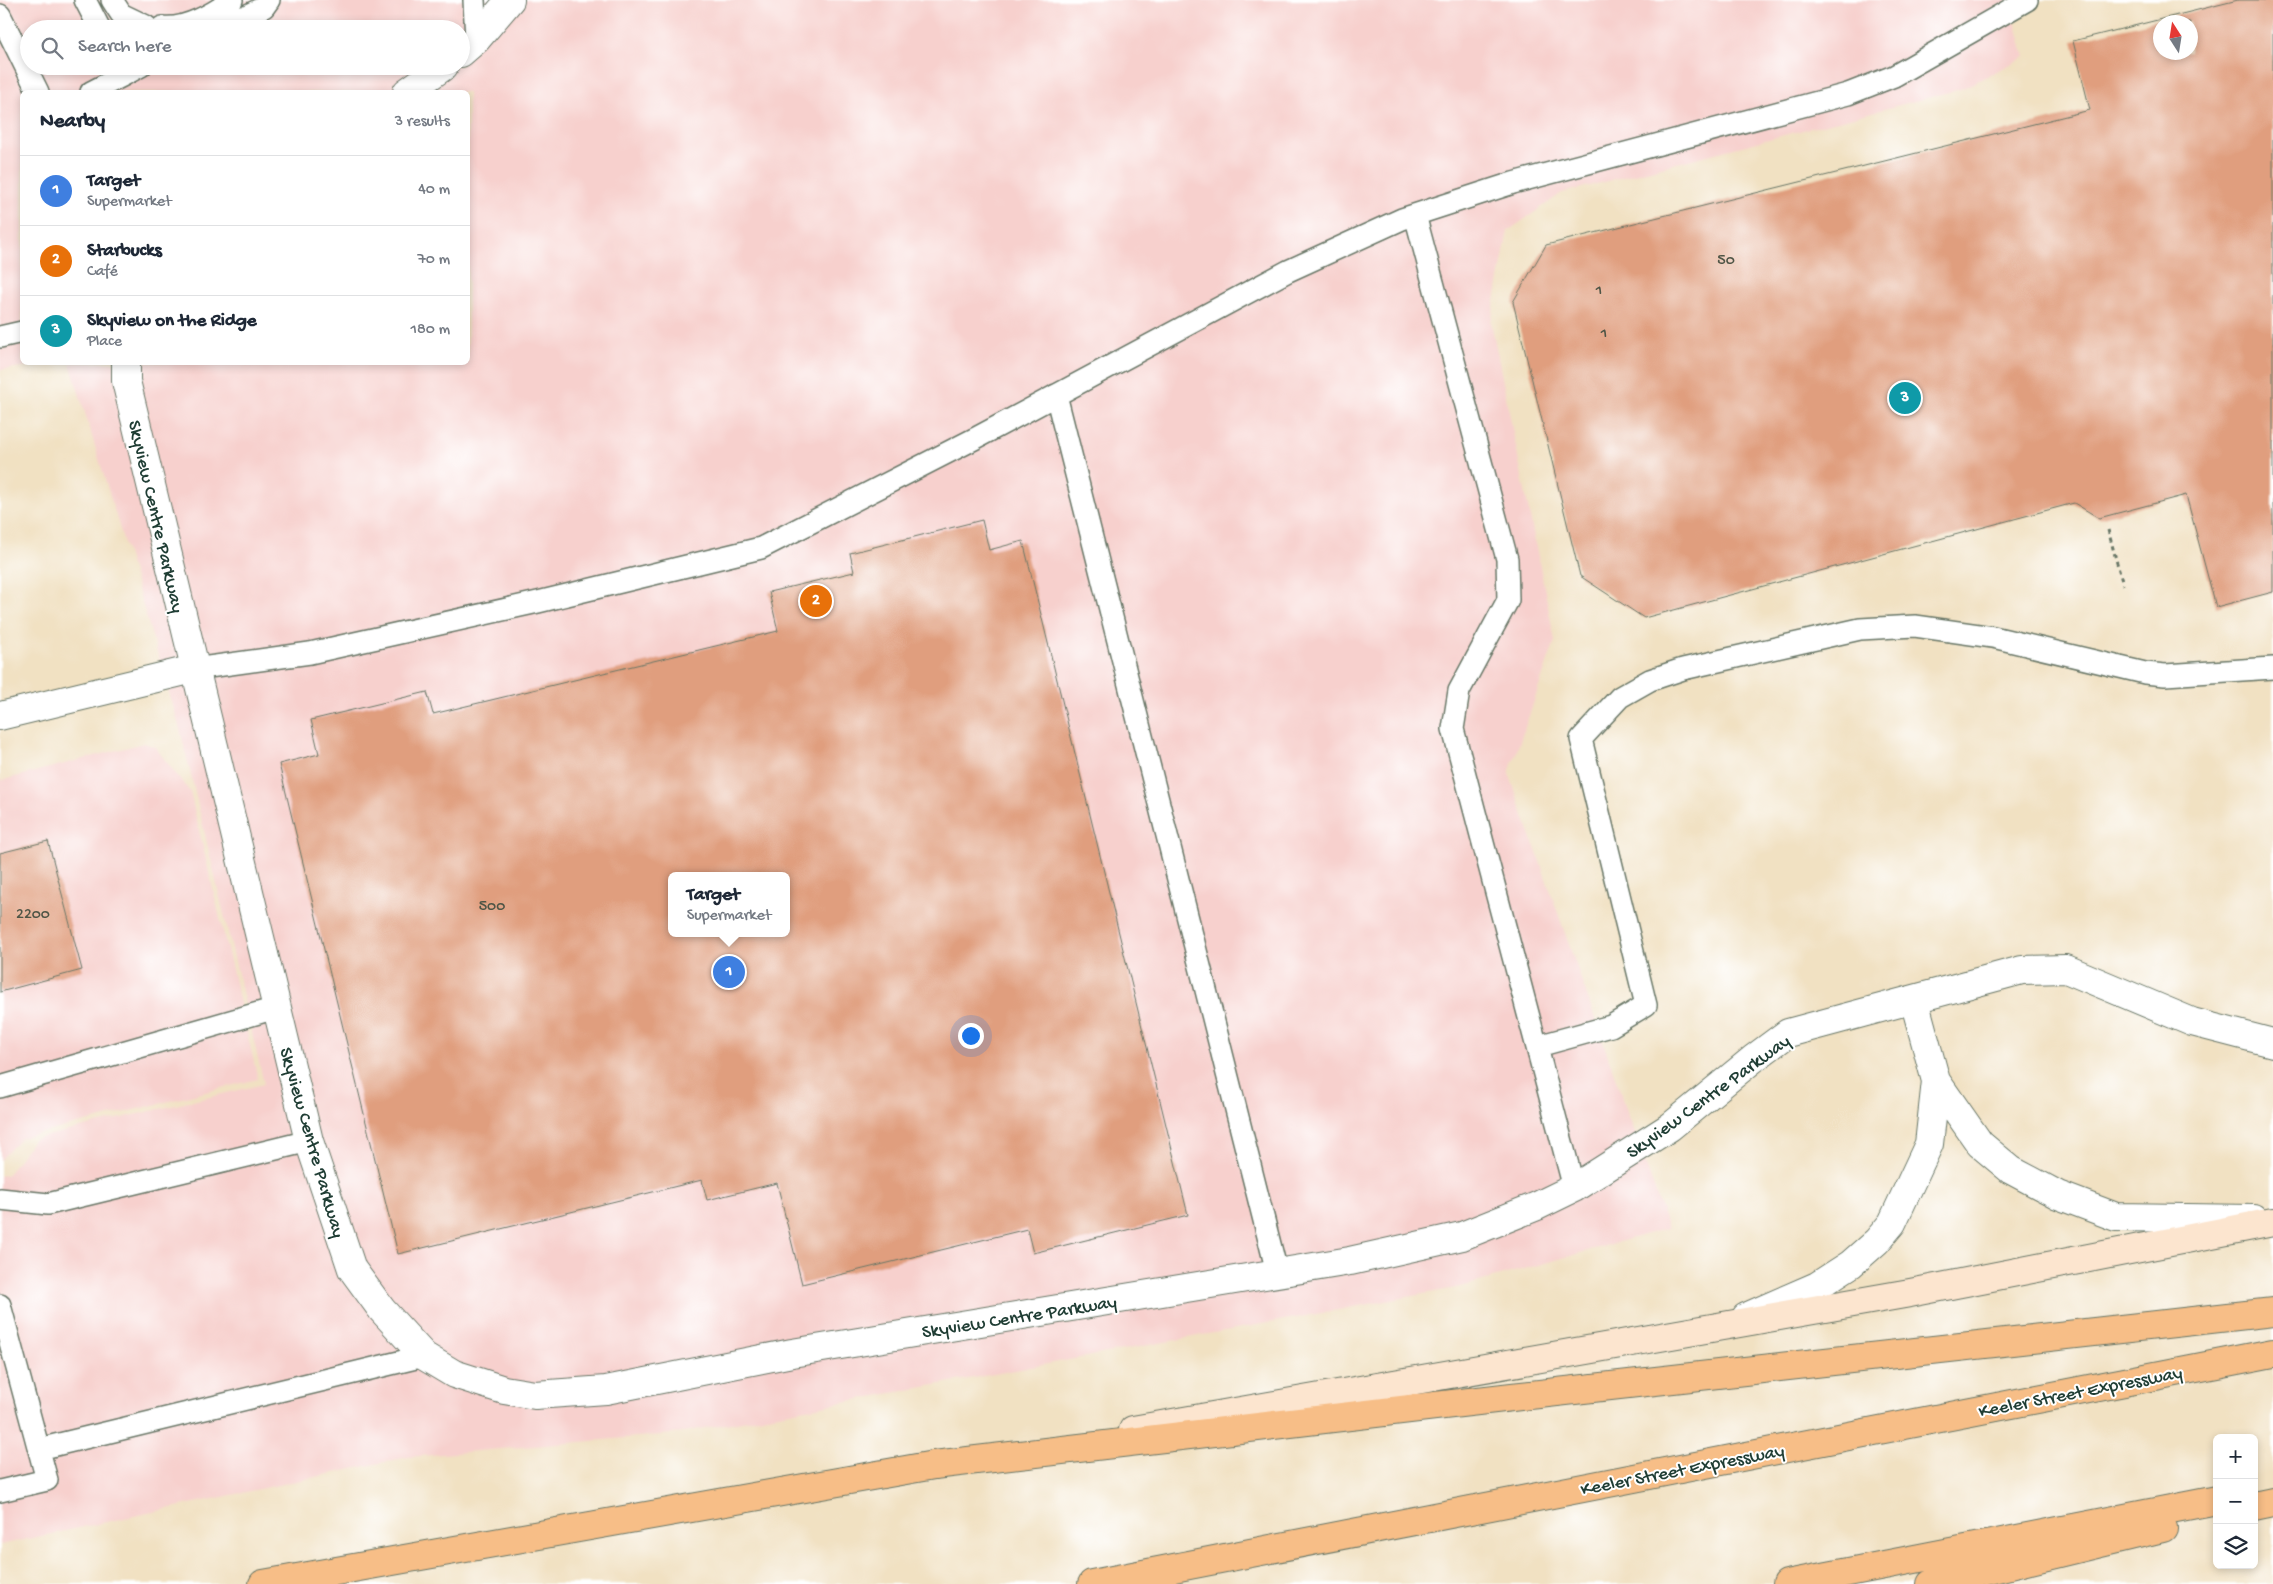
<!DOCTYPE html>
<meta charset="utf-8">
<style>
:root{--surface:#fff;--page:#f6f6f7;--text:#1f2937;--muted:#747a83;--line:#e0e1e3;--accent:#0b8043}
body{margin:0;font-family:"Gochi Hand",sans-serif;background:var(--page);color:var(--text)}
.controls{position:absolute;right:15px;bottom:15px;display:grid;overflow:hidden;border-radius:8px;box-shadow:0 2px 8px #0003}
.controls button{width:45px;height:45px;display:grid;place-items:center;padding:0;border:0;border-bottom:1px solid var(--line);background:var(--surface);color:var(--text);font:25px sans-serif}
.compass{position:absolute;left:2153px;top:15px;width:45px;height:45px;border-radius:50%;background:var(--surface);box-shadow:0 2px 8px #0003;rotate:348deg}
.you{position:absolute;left:970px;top:1035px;width:18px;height:18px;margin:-12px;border:4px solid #fff;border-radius:50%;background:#1a73e8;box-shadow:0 0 0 8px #1a73e833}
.badge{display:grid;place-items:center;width:32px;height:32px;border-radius:50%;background:var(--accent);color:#fff;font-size:16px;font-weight:700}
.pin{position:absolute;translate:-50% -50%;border:2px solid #fff;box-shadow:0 1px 5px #0006}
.popup{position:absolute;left:668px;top:872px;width:122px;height:65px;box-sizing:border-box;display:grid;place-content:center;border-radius:8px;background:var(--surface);filter:drop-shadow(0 1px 4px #0005);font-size:16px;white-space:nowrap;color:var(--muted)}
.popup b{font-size:19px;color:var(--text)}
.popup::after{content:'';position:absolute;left:50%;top:100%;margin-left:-10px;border:10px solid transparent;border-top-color:var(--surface)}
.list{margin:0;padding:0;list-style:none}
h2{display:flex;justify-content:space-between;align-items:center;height:65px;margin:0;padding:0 20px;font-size:21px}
h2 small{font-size:16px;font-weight:400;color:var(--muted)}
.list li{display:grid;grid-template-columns:32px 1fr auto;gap:15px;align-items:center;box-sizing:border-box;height:70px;padding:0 20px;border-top:1px solid var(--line)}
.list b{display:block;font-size:19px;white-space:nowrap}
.list p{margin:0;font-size:16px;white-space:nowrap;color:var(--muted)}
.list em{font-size:16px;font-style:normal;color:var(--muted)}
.icon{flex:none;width:28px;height:28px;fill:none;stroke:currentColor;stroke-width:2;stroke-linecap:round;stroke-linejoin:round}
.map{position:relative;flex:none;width:2273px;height:1584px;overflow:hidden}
.search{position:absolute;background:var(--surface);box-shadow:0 2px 8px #0003;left:20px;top:20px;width:450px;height:55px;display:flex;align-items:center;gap:12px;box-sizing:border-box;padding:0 18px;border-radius:28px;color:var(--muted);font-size:19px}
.panel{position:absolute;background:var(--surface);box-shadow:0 2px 8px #0003;left:20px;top:90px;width:450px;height:275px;border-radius:8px}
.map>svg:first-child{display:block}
.built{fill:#f7d0cd;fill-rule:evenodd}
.building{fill:#e09e7e;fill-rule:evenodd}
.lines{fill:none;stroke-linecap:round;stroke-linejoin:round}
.lane-casing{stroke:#687666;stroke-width:24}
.street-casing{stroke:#687666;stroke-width:30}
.secondary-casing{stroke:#687666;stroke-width:30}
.primary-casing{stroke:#687666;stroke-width:30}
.highway-casing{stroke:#687666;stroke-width:30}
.path{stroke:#687666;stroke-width:3;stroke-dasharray:4 4;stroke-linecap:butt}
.lane{stroke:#fff;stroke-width:21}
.street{stroke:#fff;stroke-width:28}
.secondary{stroke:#fce5cf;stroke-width:28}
.primary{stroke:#f7be87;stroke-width:28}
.highway{stroke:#f7be87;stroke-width:28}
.labels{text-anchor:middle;stroke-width:4;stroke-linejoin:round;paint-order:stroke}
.number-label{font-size:16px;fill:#4f5546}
.street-label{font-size:19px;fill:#1f3d34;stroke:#fff}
</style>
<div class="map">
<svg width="2273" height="1584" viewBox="0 0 2273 1584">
<rect width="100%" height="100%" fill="#fff"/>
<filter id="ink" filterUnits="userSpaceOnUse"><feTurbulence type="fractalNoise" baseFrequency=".02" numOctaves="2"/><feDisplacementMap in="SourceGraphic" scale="10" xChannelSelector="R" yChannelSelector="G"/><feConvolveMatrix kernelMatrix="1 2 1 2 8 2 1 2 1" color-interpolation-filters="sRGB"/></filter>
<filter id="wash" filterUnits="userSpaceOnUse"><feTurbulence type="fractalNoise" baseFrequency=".0096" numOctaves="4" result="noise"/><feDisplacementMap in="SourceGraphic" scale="20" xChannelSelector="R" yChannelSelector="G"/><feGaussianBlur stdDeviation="1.12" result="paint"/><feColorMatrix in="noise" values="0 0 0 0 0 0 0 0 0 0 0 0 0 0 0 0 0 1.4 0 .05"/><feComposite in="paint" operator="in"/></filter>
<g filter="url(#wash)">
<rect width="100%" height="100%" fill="#f1e1c2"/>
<path class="built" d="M0,0H2009L2025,57L1961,89L1562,193L1508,231L1491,322L1555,641L1509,773L1668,1228L1461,1287L672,1434L408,1457L0,1545V1176L8,1174L34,1139L264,1084L180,729L70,363L468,362V92H22V362L51,363L0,370ZM29,29H461V66H29ZM672,876H786V933H672Z
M144,743L155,747L190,792L258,1079L21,1138L0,1160V781Z"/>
<g id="blocks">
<path class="building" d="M2238,0H2273V592L2216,607L2186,495L2099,518L2074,503L1644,618L1580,576L1513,302L1546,245L2090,110L2073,41ZM2160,22H2190V52H2160Z
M982,520L989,550L1023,541L1188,1215L1033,1253L1027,1229L802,1284L777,1183L707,1200L702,1180L398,1254L279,764L319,754L311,720L427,692L433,714L778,631L769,592L854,572L850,553ZM672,876H786V933H672Z
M48,841L82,970L0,992V853Z"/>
</g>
</g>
<g filter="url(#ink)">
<use href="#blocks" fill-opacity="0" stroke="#687666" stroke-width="1"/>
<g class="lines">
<defs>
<path id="lane" d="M85,0L100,29
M112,0L121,14L146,26
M474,0L476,40
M0,15L38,92
M162,27C185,30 214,13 232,0
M219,29L264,7L269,0
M120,66L124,75L141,66
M91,92L124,75
M1415,215L1507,559L1508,600L1459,691L1453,729L1574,1188
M0,337L22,332
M1056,395L1277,1272
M194,669L310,653L538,602L761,548L976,438L1288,271L1402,219L1513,183L1848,94L1894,76L2027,0
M1538,1046L1611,1026L1646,1005L1581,739L1620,697L1650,680L1683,669L1860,629L1915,626L1993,637L2145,673L2165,675L2273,668
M0,1087L276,1008
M0,1199L48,1204L309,1141
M0,1305L47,1480L0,1491
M39,1449L424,1356"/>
<path id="street" d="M461,53L476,40L510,0
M407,92L444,66
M126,362V381L309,1141L352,1269L382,1310L424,1356L454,1374L504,1390L535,1395L606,1390L792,1353L1350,1261L1462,1236L1537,1206L1574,1188L1670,1127L1753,1059L1788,1033L2022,970L2066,969L2192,1022L2273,1043
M0,716L194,669
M1914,1000L1936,1081L1980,1144L2011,1170L2058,1195L2116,1217L2254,1219
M1746,1317L1817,1286L1851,1264L1877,1241L1892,1223L1929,1144L1936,1081"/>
<path id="secondary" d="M1133,1430L1910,1293L2273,1222"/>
<path id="primary" d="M263,1584L934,1465"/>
<path id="highway" d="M934,1465L1512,1397L2273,1312
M2254,1506L2273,1502
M1092,1584L2273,1353
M1787,1584L2217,1500
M1931,1584L2163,1528"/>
</defs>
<use href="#lane" class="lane-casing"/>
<use href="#street" class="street-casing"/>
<use href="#secondary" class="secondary-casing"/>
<use href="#primary" class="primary-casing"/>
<use href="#highway" class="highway-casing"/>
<path class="path" d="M2108,530L2123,585"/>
<use href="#lane" class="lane"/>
<use href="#street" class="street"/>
<use href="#secondary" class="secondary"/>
<use href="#primary" class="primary"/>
<use href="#highway" class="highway"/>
</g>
</g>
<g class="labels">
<g class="number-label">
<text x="1726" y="264">50</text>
<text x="1599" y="294">1</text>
<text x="1604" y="337">1</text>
<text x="492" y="910">500</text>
<text x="33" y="918">2200</text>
</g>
<g class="street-label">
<text transform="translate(158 516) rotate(77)" y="7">Skyview Centre Parkway</text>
<text transform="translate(1707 1095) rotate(-36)" y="7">Skyview Centre Parkway</text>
<text transform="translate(314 1142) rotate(74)" y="7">Skyview Centre Parkway</text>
<text transform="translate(1019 1315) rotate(-9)" y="7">Skyview Centre Parkway</text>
<text transform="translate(2080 1390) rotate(-11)" y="7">Keeler Street Expressway</text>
<text transform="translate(1682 1468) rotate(-11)" y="7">Keeler Street Expressway</text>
</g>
</g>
</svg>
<div class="controls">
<button>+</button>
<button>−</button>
<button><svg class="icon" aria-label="layers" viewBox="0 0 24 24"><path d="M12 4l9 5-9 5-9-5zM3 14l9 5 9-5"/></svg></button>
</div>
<svg class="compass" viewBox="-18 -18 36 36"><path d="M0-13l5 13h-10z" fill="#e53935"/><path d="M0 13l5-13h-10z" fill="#747a83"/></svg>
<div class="you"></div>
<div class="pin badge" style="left:729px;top:972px;background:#3f7fe0">1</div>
<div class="popup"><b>Target</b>Supermarket</div>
<div class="pin badge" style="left:816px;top:601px;background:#e8710a">2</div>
<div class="pin badge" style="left:1905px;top:398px;background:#0f9aa8">3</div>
<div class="search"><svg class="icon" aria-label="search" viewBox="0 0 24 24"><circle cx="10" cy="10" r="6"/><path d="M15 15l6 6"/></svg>Search here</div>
<section class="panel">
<h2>Nearby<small>3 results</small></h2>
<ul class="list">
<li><span class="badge" style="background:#3f7fe0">1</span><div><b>Target</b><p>Supermarket</p></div><em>40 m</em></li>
<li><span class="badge" style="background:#e8710a">2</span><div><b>Starbucks</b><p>Café</p></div><em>70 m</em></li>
<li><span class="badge" style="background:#0f9aa8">3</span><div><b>Skyview on the Ridge</b><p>Place</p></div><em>180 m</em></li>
</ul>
</section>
</div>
